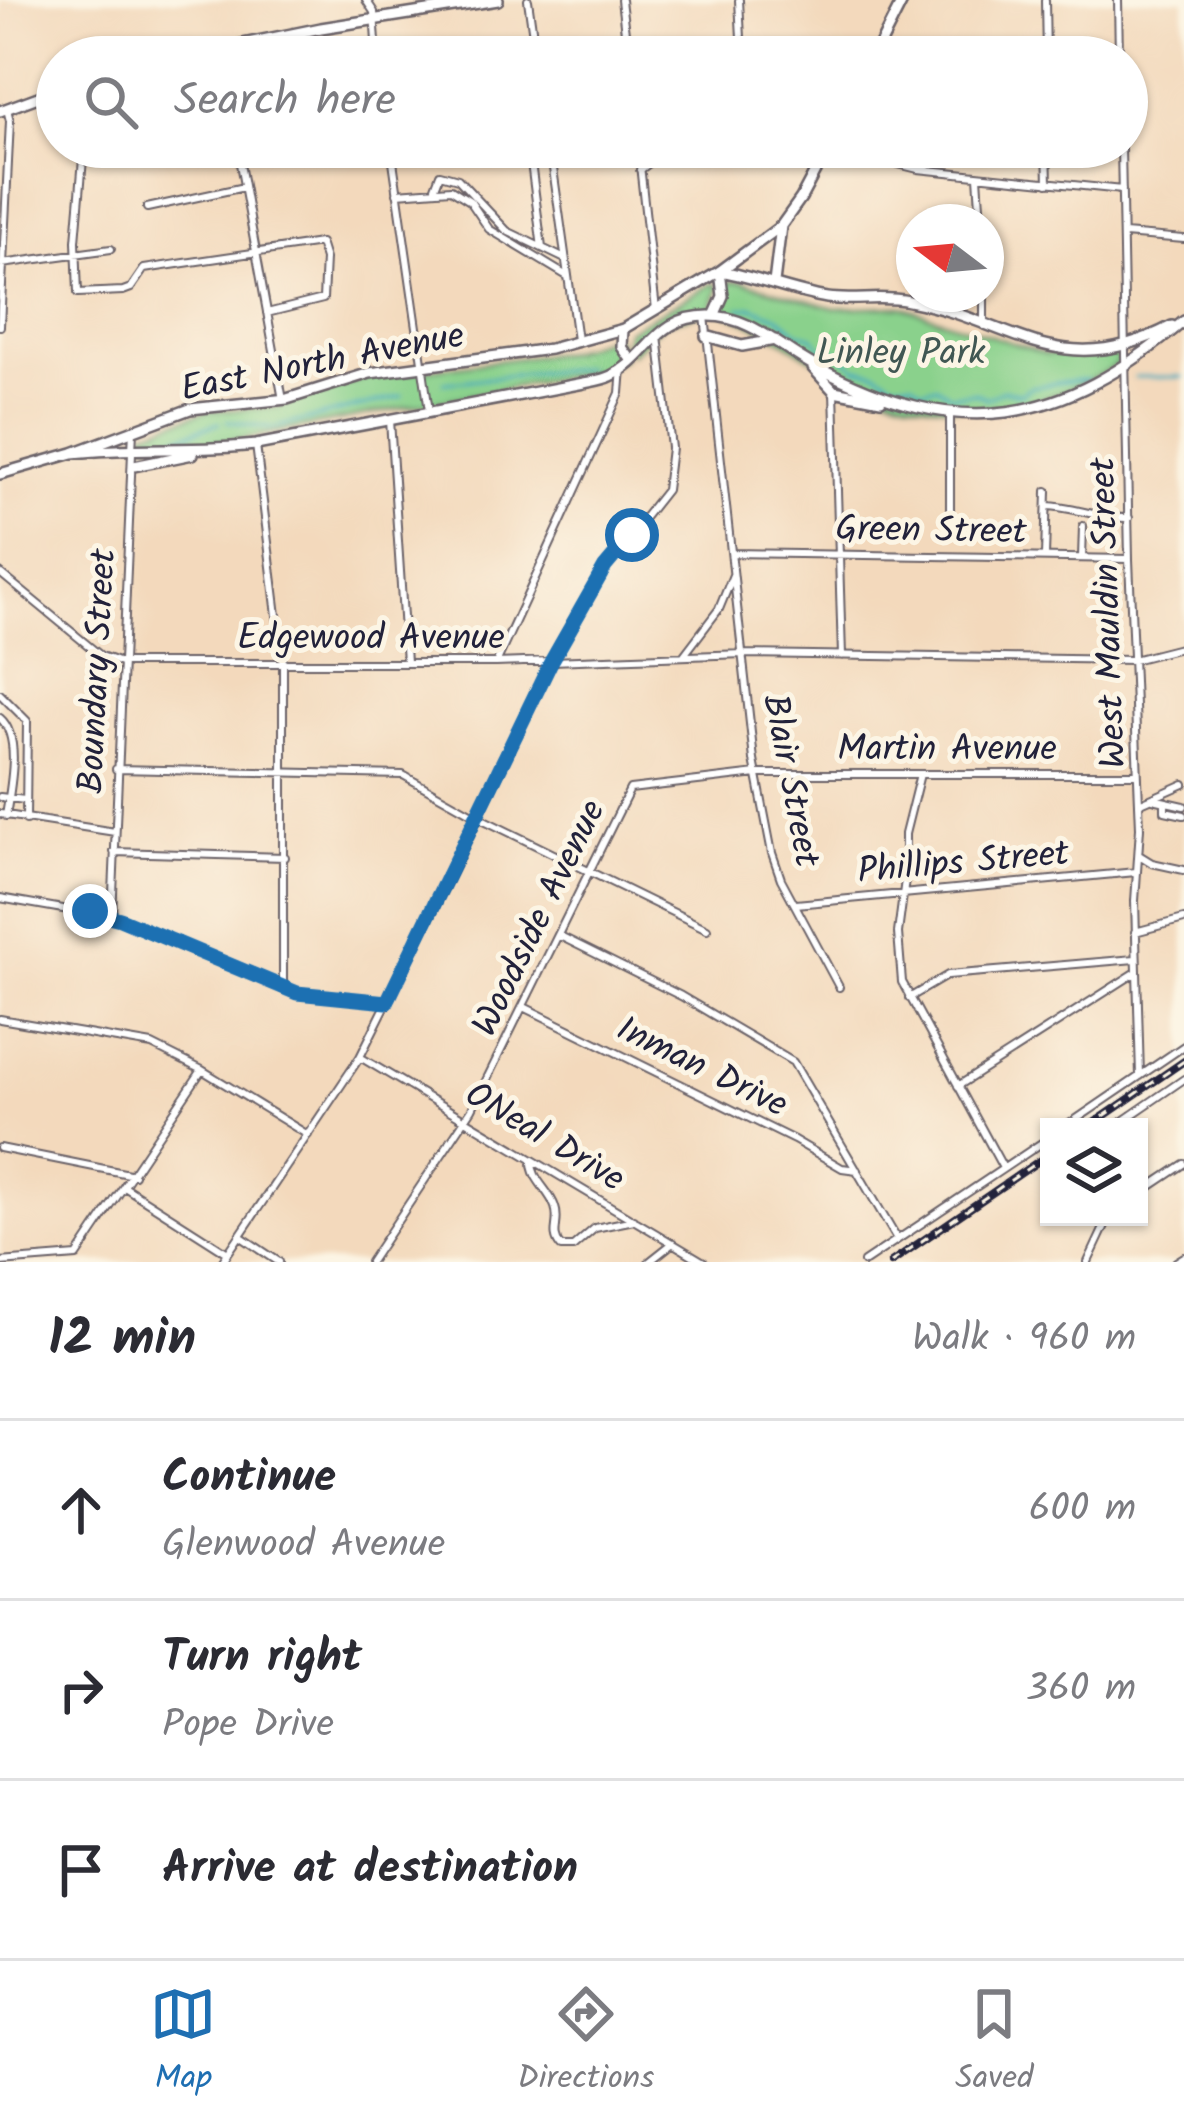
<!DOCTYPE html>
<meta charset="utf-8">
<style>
:root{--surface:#fff;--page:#f7f7f7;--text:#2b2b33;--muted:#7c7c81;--line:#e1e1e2;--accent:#1f6fb2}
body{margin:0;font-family:Kalam,sans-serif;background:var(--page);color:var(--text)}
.controls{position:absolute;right:36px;bottom:36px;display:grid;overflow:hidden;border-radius:0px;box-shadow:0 3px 9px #0004}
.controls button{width:108px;height:108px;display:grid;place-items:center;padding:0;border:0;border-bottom:3px solid var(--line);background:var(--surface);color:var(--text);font:60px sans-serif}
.compass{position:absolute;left:896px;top:204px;width:108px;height:108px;border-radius:50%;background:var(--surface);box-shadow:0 3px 9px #0004;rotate:286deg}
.stop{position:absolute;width:36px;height:36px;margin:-27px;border:9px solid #1f6fb2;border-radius:50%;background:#fff}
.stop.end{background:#1f6fb2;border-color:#fff;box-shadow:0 3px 12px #0008}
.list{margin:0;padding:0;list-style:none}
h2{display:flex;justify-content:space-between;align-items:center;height:156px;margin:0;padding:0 48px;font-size:51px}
h2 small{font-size:39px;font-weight:400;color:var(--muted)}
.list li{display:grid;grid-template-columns:78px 1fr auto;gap:36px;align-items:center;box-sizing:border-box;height:180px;padding:0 48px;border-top:3px solid var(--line)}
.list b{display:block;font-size:45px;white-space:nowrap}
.list p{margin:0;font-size:39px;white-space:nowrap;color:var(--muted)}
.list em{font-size:39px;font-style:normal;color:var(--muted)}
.icon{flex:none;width:66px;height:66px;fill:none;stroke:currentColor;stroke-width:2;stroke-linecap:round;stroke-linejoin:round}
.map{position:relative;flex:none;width:1184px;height:1262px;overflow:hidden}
.search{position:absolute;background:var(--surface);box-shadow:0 3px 9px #0004;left:36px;right:36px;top:36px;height:132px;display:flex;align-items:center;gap:30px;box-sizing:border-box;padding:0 42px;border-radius:66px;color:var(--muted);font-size:45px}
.sheet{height:696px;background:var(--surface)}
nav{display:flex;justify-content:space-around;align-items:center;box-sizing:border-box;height:168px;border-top:3px solid var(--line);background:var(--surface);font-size:33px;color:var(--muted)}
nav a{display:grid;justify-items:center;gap:6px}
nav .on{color:var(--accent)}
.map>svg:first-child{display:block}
.green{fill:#8ad18c;stroke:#567a64;stroke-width:3}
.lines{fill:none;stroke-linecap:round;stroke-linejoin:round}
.stream{stroke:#3fa9bf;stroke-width:3}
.minor-casing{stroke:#6b6268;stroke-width:10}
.major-casing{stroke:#6b6268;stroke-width:14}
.minor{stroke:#fff;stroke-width:6}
.major{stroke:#fff;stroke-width:9}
.rail-casing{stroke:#22223b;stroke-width:8}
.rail{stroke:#fcf5e5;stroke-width:3;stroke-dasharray:9;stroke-linecap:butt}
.route{stroke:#1f6fb2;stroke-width:15}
.labels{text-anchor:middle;stroke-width:10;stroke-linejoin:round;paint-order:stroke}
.park-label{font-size:36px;fill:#415753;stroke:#fcf5e5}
.street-label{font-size:36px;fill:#22223b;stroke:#fcf5e5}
</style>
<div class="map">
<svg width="1184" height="1262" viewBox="0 0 1184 1262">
<rect width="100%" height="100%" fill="#fcf5e5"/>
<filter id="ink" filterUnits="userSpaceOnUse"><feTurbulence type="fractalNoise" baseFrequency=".00833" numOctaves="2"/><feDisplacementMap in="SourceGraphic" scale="24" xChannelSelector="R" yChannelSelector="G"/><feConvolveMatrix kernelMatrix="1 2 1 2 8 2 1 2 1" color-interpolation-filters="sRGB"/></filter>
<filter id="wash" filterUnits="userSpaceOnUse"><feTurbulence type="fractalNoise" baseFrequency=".004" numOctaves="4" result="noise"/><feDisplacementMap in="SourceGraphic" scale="48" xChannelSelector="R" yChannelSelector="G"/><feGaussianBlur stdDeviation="2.7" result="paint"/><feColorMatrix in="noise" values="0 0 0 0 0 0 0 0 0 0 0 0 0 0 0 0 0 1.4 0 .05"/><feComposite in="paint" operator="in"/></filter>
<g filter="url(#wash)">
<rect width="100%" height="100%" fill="#f3d9bc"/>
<path class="green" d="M741,281L834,308L901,306L1046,354L1116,355L1118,364C1041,413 955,421 869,387C817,367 774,329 720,311L727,298V282Z
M713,283L719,287L710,311L664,323L631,354L625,344L627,331Z
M615,335L623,358L601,370L248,438L206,444L140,442V433L207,411L279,407L368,377L567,352Z"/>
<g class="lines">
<path class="stream" d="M740,308L753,307L779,317L799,333L812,336L822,348L837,351L856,368L877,372L894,382H913L922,390L937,386L951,395L975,393L987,398L1003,390L1021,394L1030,387C1050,386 1065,379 1087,380
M1135,377H1183
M444,383L589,367
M227,421L273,428L403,396
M170,439L220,423"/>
</g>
</g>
<g filter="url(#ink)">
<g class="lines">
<defs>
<path id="minor" d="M366,0L374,12L377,57
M528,0L536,57
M621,0L628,57
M739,0L742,57
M1045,0L1046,57
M1118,0L1119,57
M84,147L76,241L78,293L123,291L131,288L144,269L320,243L325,259L323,299L267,313
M237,147L283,400
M391,147L429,411
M529,147L542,248
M550,147L577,340
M638,147L656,310
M856,147L886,161L918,169L1122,190
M1047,147L1048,183
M1121,147L1129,559L1140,828L1135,901L1140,1076
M640,170L670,147
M978,176L981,222
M435,187L440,174L458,179L507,231L565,259
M397,193L451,189L470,201L489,229L567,276
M147,208L244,187
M1124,234L1184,239
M2,264L111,249
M984,294V326
M705,316L754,760L772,853L781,879L839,987
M0,326L10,121L7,109
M834,391L842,656
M950,412V526
M390,420L406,662
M256,445L283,664V989
M1047,506C1076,507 1098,519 1129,518
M732,553L1129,559
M1045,557L1047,491
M1082,558L1083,526
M0,573L101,656L121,663H496L744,654L1133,660L1184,647
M684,655L719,609L733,575
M497,661L620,393L622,368
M0,694L27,721L26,820
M0,718C22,737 10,789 6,816
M116,769L403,775L478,817L707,929
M920,774L905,834V880L898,933L902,982L1003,1168
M0,797L25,800
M1153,799L1184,806
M1139,804L1184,784
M1165,804V811L1184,815
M0,814L115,832
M114,852L285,857
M1139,855L1152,863L1184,870
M0,898L120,919L297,993L387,1002
M796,904L1136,872
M112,917L133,429
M1135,932L1184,919
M560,936L681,996L793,1062L897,1239
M909,998L948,975L1135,959
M524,1007L794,1140L842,1168L857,1170
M0,1019L152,1045L202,1070L308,1135
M360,1057L704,1262
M958,1086L1135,973
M1065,1127L1184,1046
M1114,1127L1184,1079
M0,1148L134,1175
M532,1160C531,1180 549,1189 555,1207C561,1223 549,1233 561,1247H573L595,1228L634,1220
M126,1188L228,1253
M1139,1194L1184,1164
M240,1236L279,1262
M0,1262L77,1256L202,1070
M222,1262L360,1057L455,866L551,661L605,567L666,490L671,448L658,335
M370,1262L472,1109L630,789L757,774H1137
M649,1262L673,1243
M864,1262L1049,1138
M1088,1262L1109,1217
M1176,1262L1184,1257"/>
<path id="major" d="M179,57L321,28L498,0
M874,57L903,0
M0,111L57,90
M720,271C756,277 791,292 827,298C854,302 882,295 909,301C1013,320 1059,385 1172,326
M774,283L781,226
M714,316L723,296L720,271
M623,329L622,347L632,361
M706,336L742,346L775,340
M813,368L834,391L881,400
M73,453C134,446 194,452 256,445L584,383C593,381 603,380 611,376C651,357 654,316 709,316C751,316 780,348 815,366C961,444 1061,425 1184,321
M134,466L193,454
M0,474L73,453L190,409L287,399L370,373L550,349L623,329L720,271L781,226L801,198L828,147"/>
</defs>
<use href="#minor" class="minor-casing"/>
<use href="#major" class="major-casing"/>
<use href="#minor" class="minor"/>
<use href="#major" class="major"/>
<defs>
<path id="rail" d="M1088,1127L1184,1061
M891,1262L1049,1154"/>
</defs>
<use href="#rail" class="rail-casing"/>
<use href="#rail" class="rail"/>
</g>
</g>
<g class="lines" filter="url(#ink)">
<path class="route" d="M90,911L120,919L297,993L387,1002L551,662L605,567L632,535"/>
</g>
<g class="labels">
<g class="park-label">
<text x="901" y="364">Linley Park</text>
</g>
<g class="street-label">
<text transform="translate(322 360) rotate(-11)" y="13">East North Avenue</text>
<text transform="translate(931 528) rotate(1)" y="13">Green Street</text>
<text transform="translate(1106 613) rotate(-92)" y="13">West Mauldin Street</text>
<text x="371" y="649">Edgewood Avenue</text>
<text transform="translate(95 671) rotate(-87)" y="13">Boundary Street</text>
<text x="947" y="760">Martin Avenue</text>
<text transform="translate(793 780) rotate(79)" y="13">Blair Street</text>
<text transform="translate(963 860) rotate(-5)" y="13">Phillips Street</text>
<text transform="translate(537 917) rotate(-64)" y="13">Woodside Avenue</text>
<text transform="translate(703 1065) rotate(26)" y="13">Inman Drive</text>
<text transform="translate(546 1135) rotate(31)" y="13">ONeal Drive</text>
</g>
</g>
</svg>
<div class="controls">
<button><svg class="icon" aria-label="layers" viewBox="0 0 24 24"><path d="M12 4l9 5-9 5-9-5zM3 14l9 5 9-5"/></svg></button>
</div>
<svg class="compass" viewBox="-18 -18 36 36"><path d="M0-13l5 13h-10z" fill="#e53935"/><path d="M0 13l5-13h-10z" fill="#7c7c81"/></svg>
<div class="stop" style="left:632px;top:535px"></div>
<div class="stop end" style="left:90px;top:911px"></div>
<div class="search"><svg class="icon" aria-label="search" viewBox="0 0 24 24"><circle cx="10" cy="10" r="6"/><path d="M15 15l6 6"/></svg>Search here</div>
</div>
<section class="sheet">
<h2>12 min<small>Walk · 960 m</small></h2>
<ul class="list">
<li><svg class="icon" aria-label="ahead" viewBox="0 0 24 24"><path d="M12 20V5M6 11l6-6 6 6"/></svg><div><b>Continue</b><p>Glenwood Avenue</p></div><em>600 m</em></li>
<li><svg class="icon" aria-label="right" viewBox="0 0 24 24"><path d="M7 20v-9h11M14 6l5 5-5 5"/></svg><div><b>Turn right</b><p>Pope Drive</p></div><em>360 m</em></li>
<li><svg class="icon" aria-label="arrive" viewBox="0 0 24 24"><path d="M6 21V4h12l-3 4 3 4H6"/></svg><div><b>Arrive at destination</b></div></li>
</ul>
</section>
<nav>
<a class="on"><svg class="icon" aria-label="map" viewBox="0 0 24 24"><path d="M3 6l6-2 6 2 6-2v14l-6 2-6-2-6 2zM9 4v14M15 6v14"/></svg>Map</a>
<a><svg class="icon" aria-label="directions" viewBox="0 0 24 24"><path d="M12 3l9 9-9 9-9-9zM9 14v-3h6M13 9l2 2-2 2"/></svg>Directions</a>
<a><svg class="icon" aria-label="saved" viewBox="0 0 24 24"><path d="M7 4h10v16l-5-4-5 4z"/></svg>Saved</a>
</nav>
